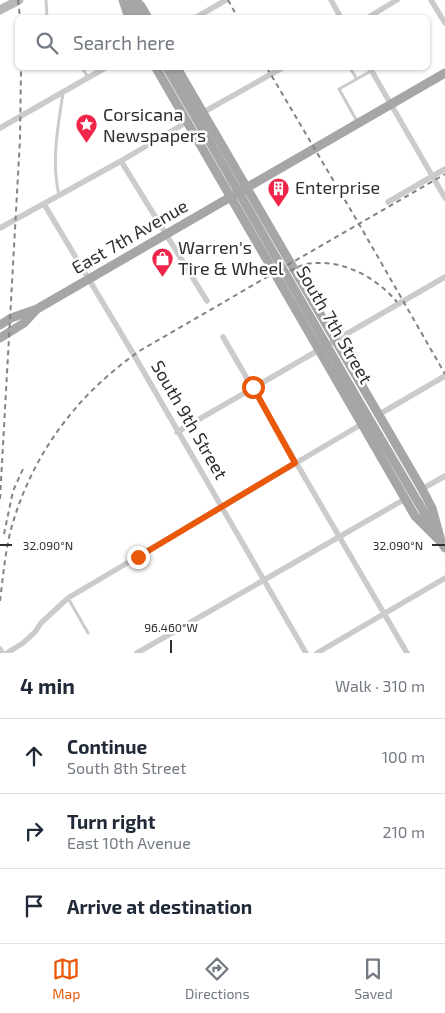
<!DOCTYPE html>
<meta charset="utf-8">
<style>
:root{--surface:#fff;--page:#f6f6f7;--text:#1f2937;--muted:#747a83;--line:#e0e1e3;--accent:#ea580c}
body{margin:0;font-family:"Exo 2",sans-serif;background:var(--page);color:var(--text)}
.stop{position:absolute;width:15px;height:15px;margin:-11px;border:4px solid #ea580c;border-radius:50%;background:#fff}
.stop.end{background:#ea580c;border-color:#fff;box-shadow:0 1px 5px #0008}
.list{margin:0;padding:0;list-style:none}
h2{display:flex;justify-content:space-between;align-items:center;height:65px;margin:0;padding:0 20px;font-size:21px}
h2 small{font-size:16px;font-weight:400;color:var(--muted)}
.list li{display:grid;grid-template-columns:32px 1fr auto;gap:15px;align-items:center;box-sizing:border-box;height:75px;padding:0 20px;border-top:1px solid var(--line)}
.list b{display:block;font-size:19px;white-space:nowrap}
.list p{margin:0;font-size:16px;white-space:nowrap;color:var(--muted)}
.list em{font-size:16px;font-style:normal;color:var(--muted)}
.icon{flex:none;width:28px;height:28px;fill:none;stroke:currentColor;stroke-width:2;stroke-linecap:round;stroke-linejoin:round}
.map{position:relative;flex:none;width:445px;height:653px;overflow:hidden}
.search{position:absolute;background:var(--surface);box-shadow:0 1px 4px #0004;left:15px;right:15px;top:15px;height:55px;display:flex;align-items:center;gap:12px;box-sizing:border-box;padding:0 18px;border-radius:8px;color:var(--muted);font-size:19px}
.sheet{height:290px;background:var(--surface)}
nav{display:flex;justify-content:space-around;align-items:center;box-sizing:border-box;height:70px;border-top:1px solid var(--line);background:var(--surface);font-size:14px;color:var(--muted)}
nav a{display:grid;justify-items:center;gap:2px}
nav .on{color:var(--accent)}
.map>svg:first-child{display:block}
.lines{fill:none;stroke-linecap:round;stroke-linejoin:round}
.lane{stroke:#cbcbcb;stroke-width:3}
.street{stroke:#cbcbcb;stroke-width:5.5}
.secondary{stroke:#b8b8b8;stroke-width:9}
.primary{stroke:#a6a6a6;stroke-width:9}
.rail{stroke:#838383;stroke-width:2;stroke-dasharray:5 4;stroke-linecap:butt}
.primary-bridge{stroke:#a6a6a6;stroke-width:9}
.route{stroke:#ea580c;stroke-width:6}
.ticks{fill:none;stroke:#2e2e2e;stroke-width:2}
.labels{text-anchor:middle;stroke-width:5;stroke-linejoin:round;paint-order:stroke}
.poi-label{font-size:18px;fill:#2e2e2e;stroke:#fff;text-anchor:start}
.street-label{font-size:18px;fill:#2e2e2e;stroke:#fff}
.ticks-label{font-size:12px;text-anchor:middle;fill:#2e2e2e;stroke:#fff;stroke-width:5;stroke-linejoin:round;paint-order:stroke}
</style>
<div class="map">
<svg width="445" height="653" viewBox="0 0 445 653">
<rect width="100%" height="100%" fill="#fff"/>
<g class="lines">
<path class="lane" d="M46,0L47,18
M82,68L88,77
M350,68L357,79
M358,123L339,89L371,71
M59,195C51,161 58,127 63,93
M68,598L88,633"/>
<path class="street" d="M331,0L341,18
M431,0L445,23
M195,18L226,0
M367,18L397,0
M370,68L445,198
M202,113L282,68
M0,128L105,68
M121,161L207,301
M388,202L445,169
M44,204L134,355L306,653
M0,228L121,161L187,122
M223,337L407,653
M378,415L445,376
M177,432L445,277
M422,489L445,476
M0,649L2,653
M7,653L23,643L35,632L41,623L68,598L362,424
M137,653L405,499
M317,653L445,578"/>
<path class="secondary" d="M0,10L19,0"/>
<path class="primary" d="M123,0L129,18
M128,0L138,18
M135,0L141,6L148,18
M156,68L415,516L441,542
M167,68L196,118
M177,68L422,489L432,508L441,541
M0,325L11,318L37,309L445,73
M0,338L24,323L37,309
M358,400L445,548"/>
<path class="rail" d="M18,0L20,18
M228,0L238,18
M267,68L359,224L445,374
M282,275C290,271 298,266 307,264C341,258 376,277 397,302
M0,499L20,139L21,68
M4,534L13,491L23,469
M0,601C3,577 5,553 11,529C32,454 77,394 141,350L445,174"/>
<path class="primary-bridge" d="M196,118L358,400"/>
</g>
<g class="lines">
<path class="route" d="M138,557L295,463L253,387"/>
</g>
<path class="ticks" d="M0,545H12M432,545H445M171,640V653"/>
<defs>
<symbol id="sight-pin" viewBox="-11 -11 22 30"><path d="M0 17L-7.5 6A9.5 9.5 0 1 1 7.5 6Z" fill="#f0254a" stroke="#fff"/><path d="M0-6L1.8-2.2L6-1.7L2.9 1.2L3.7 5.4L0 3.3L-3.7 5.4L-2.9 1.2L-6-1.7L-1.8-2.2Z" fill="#fff"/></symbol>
<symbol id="building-pin" viewBox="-11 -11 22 30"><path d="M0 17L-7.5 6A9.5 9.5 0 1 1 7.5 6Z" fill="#f0254a" stroke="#fff"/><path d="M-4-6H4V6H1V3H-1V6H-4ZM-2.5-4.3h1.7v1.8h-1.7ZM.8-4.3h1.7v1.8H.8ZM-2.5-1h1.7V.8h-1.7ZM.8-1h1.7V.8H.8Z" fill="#fff"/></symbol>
<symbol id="shop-pin" viewBox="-11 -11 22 30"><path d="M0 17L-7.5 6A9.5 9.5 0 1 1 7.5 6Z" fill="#f0254a" stroke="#fff"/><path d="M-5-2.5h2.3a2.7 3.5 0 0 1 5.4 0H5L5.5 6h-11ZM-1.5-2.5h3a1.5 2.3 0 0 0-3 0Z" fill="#fff"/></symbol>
</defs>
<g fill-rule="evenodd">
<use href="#sight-pin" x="74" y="112" width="25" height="34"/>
<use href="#building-pin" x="266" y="176" width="25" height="34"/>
<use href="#shop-pin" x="150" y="246" width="25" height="34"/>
</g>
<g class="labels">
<g class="poi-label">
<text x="103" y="121">Corsicana<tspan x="103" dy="21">Newspapers</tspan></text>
<text x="295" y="194">Enterprise</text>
<text x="178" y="254">Warren's<tspan x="178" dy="21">Tire &amp; Wheel</tspan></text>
</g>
<g class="street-label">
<text transform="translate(130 237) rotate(-30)" y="6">East 7th Avenue</text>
<text transform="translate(334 325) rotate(60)" y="6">South 7th Street</text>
<text transform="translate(189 420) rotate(60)" y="6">South 9th Street</text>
</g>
</g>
<g class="ticks-label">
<text x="48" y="550">32.090°N</text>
<text x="398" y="550">32.090°N</text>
<text x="171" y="632">96.460°W</text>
</g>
</svg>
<div class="stop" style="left:253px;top:387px"></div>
<div class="stop end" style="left:138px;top:557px"></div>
<div class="search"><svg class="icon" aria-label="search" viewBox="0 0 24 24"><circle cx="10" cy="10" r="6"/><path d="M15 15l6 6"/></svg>Search here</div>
</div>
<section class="sheet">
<h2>4 min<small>Walk · 310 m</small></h2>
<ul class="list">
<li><svg class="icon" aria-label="ahead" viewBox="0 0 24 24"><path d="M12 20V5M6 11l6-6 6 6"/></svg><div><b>Continue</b><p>South 8th Street</p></div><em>100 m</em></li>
<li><svg class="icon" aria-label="right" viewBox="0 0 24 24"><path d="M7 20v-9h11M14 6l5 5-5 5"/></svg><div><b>Turn right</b><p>East 10th Avenue</p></div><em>210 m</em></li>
<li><svg class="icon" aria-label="arrive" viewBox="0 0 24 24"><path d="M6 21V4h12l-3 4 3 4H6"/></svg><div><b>Arrive at destination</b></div></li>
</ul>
</section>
<nav>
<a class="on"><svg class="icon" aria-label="map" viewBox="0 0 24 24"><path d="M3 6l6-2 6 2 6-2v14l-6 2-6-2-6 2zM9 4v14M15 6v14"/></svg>Map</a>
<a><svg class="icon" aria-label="directions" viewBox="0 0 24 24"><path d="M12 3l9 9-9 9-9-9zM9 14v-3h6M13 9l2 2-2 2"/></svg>Directions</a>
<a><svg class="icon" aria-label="saved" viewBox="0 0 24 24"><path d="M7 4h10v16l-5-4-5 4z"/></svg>Saved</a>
</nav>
